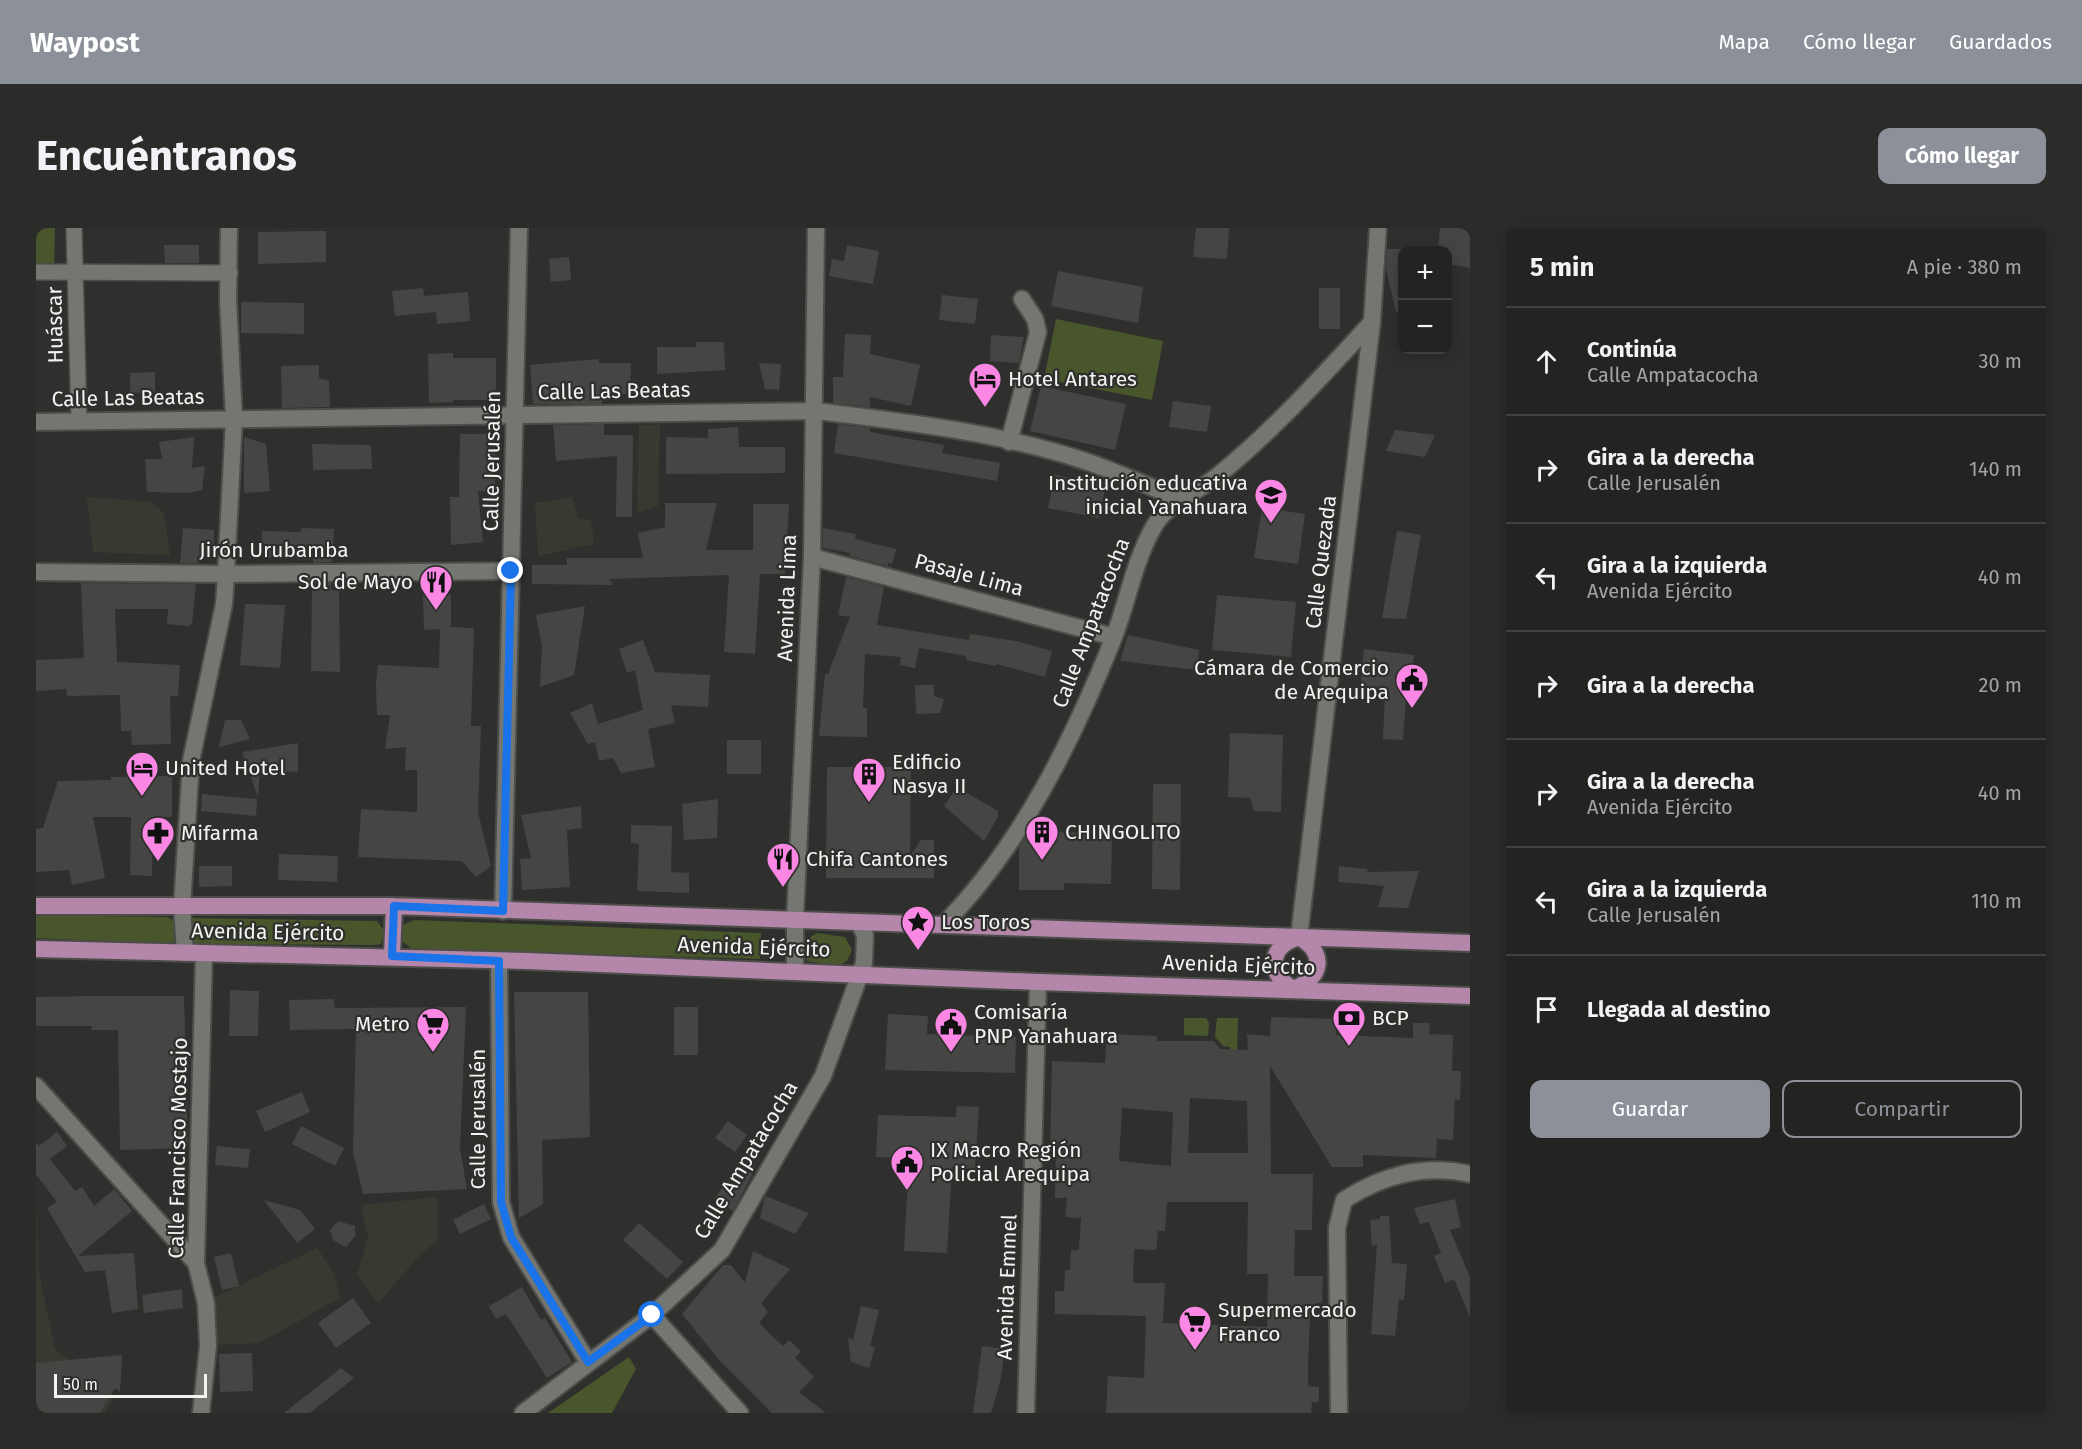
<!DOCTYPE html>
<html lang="es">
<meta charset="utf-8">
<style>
:root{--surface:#232422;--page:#2b2c2a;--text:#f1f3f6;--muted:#a3a4a5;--line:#404140;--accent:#8c9099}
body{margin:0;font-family:"Fira Sans",sans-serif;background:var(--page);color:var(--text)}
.controls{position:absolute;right:18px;top:18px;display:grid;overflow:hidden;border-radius:12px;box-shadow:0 3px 15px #0003}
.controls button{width:54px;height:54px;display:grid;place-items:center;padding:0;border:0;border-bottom:2px solid var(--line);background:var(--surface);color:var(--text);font:30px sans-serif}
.scale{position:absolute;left:18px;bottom:15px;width:153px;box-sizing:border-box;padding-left:6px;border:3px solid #f3f4f2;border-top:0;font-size:16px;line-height:21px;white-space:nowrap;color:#f3f4f2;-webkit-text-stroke:4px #2f302d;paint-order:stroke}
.stop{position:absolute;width:18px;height:18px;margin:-14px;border:4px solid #1a73e8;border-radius:50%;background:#fff}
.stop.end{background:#1a73e8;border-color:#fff;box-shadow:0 2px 6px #0008}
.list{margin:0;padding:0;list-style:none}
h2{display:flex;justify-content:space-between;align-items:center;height:78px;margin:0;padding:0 24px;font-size:26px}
h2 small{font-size:20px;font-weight:400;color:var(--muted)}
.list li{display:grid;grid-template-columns:39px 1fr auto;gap:18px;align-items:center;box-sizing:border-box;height:108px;padding:0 24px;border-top:2px solid var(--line)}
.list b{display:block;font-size:22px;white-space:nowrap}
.list p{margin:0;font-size:20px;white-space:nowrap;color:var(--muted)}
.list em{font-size:20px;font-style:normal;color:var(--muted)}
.actions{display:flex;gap:12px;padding:18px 24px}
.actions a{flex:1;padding:14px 0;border:2px solid var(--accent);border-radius:12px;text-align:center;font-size:21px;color:var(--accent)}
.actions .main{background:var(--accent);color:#fff}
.icon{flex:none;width:33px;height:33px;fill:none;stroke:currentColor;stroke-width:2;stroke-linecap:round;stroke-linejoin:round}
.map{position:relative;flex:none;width:1434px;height:1185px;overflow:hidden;border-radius:12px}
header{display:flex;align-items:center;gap:36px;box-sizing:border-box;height:84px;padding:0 30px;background:var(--accent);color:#fff}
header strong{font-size:28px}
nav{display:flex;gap:33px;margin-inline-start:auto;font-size:21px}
.intro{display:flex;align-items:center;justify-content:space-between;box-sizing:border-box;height:144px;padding:0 36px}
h1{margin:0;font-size:42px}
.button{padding:15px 27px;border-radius:12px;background:var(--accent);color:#fff;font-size:21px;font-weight:700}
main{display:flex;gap:36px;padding:0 36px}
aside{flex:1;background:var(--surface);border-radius:12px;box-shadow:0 3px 15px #0003}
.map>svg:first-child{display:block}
.built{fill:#373a31}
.green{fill:#49552a}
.building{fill:#454643;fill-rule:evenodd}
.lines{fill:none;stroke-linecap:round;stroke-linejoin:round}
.pedestrian-casing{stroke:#4c4d4a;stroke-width:18}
.minor-casing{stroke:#4c4d4a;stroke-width:20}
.tertiary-casing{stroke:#4c4d4a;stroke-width:20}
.primary-casing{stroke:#4c4d4a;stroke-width:20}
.pedestrian{stroke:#747672;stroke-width:15}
.minor{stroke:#747672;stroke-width:16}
.tertiary{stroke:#747672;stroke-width:16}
.primary{stroke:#b487aa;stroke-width:16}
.route{stroke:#1a73e8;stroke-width:8}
.labels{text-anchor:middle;stroke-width:4.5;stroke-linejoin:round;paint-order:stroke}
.street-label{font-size:21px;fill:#f3f4f2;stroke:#2f302d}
.poi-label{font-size:21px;fill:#f3f4f2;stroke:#2f302d;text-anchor:start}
</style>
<header>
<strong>Waypost</strong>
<nav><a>Mapa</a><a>Cómo llegar</a><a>Guardados</a></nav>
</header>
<div class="intro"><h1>Encuéntranos</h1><a class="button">Cómo llegar</a></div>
<main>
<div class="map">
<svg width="1434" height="1185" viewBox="0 0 1434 1185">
<rect width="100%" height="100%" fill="#2f302d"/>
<path class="built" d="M603,197H624L622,278L601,285Z
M51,269L115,274L128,285L134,327L57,324Z
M536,269L542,290L555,292L558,316L502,328L499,275Z
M401,969L402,1011L382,1029L342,1076L321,1047L332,1008L325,977Z
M0,972L2,1040L19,1121L79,1168L69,1185H0Z
M281,1020L298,1045L304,1070L223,1115L180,1117L179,1069Z"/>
<path class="green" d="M0,0H19L18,42L0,41Z
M1020,91L1127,113L1116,172L1008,151Z
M0,687L131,689L139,693L141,709L136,715L129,716L0,710Z
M155,690L341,693L349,704L345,716L339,717L154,716Z
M378,692L725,705L724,731L376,721L366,713L367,697Z
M781,705L809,709L816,722L811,733L801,738L771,733L767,719L774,709Z
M1148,790H1170L1173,795L1172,808L1148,807Z
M1181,790H1202L1201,827L1196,828L1194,819L1187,818L1179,809Z
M593,1129L600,1141L576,1185H512Z"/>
<path class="building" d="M1160,0H1193L1191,31L1157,29Z
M1404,0H1434V40L1412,36V22H1402Z
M290,3V34L222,36V4Z
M128,17H163V35H129Z
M811,17L843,23L837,56L793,48L796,31L808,33Z
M1351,21H1366V84H1360L1350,41Z
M533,29L535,52L515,54L513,31Z
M1022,43L1107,59L1102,95L1015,78Z
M387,60L388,68L432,64L434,93L401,96L400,84L359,88L356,63Z
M1283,60H1304V101H1283Z
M906,67L942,71L939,96L903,92Z
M205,74L268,75V106L205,105Z
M809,106L835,107L834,126L884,137L875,178L834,169V179L797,175V149H807Z
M955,107L988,109L983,135L954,133Z
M660,114H688L689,142L621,146V119H660Z
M417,125V130H460V172H417V174L393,175L392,126Z
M562,131L563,135H595L594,166H565L566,176H497L494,137Z
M723,135L745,136L743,162L729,161Z
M283,137V150L293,153L294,179L246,180L245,138Z
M119,144V164L94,165V145Z
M1005,158L1090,176L1079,222L994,203Z
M1137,173L1175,178L1171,204L1133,199Z
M568,196V207H597L596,289H580L581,228L520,233L517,197Z
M802,196L834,200V204L908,217L906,225L964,235L961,253L798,225Z
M702,199L703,219H749V245L630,246V209L672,210V201Z
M1359,202L1399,207L1389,229L1350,223Z
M424,206H459V264L442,263L447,314L415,317L414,269H423Z
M158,209L156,240L169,238L166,262L152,265L111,264L109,231H126L123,214Z
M208,209L230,216L234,263L208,265Z
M276,216L335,217L336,241L277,242Z
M1019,247L1070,257L1063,290L1012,280Z
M629,275H681L670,322H717V276H753L749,346H724L719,426L688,424L693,347L573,351L577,357L496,356V337H531V330H607L602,305L629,299Z
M1226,280L1269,286L1262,336L1218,330Z
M147,300L178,302L177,328L163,327L162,335H144Z
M265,300L298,301L296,334L277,335V326L253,325V330L225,329L226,303L265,304Z
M787,300L820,306L819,311L860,321L856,336L852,335V338L814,328V325L787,320Z
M1361,303L1385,307L1370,391L1346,390Z
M810,349L848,359L841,397L933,412L934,406L980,413L1016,423L1009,449L960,436V438L930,432V428L883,420L879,440L864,437L865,429L829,426L827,480H831V509L783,508L789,446H792L814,389L802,387Z
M45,355L160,356L156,396L152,398L131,396L132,381H79L81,434L144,437L142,468H134L135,516L96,517L95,503H85L84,467L31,468L30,461L0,463V432L48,430Z
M295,355V362H303L304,444L275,443L276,356Z
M387,367H415V399L438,400L435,498H445L442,584L455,638L440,649L426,633L322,629L325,581L381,584V542H369L370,519L349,521L354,487H341L340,455L342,437L403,440L404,401L388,402Z
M1181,367L1260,374L1255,429L1176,422Z
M209,376L249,377L244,440L204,437Z
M549,378L538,447L504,459L506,418L500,387Z
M1092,407L1163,422L1161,442L1084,433Z
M607,412L619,444L674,447L672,479L635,477L639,495L612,501L619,539L585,545L577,530L563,533L559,514L552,516L534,485L556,475L562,496L607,482L599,442L591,445L583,421Z
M1328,421L1378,427L1373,468H1370L1367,512L1347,511L1349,465L1324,463Z
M879,457H898V468L908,471L904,485L880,486Z
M189,492H205L214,511L183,519Z
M1194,505L1247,507L1245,584L1218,583L1214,570L1192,569Z
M691,512H725V546H691Z
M262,515V544L224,542L222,570L206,524Z
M791,539H875L874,628L885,612H898V650H790Z
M136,548V589H117L116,648L94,647L95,589H57L69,650L36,657L33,642L0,644V601L7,600L22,553L75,552V549Z
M1117,556H1145L1144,662L1116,661Z
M921,559L962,583V589L948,613L908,578Z
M166,566L221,571L220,588L165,583Z
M682,571L681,610L648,612L646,576Z
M545,578L546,600L531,602L534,659L486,662L484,631L495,630L485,587Z
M595,597L636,598L635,644L653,645V665L601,663L603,616L595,615Z
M993,604L1076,605L1075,656L1028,655V662H983V619Z
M243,626L302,628L301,654L242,652Z
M163,638H196V658L163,659Z
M1303,638L1332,641L1331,644L1383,643L1372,680L1342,679L1348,658L1302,654Z
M194,762L223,763L222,808H193Z
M478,764H552L554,909L506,912L507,976L483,990Z
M56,768H148L152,920L84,922L82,802H55L56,798H0V769Z
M298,771L299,780L430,779L424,920L431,961L327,966L317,924L320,801L254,802L253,772Z
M638,779H662V827H638Z
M852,786L892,788L891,806L980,809L979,845L849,842Z
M1235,789L1301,791L1300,807L1377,810V795H1394L1393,806L1417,807L1416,843H1425L1424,872L1419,871L1417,912L1401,911L1400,930L1327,927V939H1296L1234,838L1235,946H1277L1276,1002H1259L1258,1048H1287L1286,1075H1281L1280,1089H1274L1272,1135V1158L1283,1159V1174H1276L1275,1185H1070L1072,1148L1108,1150L1110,1088L1019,1086V1063H1028L1029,1042H1034L1035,1022H1043L1045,990L1029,989L1031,970H1019L1020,921H1014L1016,833L1069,835L1071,806L1121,808V813H1178L1184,821L1212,822L1211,806L1234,808ZM1154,870L1211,873L1212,925H1152ZM1086,880L1137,884L1135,938L1083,933ZM1131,974H1212L1211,1046H1232L1231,1099L1127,1095L1129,1055H1097L1098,1021L1120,1022L1122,1003H1129Z
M266,864L274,884L229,904L220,883Z
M921,878L943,879L939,940L916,939L911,1025L868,1023L873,930L840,929L842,887L920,889Z
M692,893L711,907L699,924L679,910Z
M265,898L308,920L299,938L256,916Z
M21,904L31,918L14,931L39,963L46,959L58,978L78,961L96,983L42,1028L98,1025L102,1081L76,1085L69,1042L49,1044L11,980L21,974L0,946V914L3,918Z
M181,918L214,921L212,940L179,937Z
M705,935L718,943L697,983L678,971Z
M729,968L773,985L759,1006L724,990Z
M1419,971L1425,999L1414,1002L1434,1049V1089L1418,1051L1409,1055L1398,1028L1405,1025L1393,994L1384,996L1378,980Z
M228,972L264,982L279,1001L261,1015Z
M448,976L455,991L424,1006L417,992Z
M1344,988H1353L1356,1035L1371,1036L1368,1072L1363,1071L1359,1108L1335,1106L1341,1017L1336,1018L1334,992L1344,991Z
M302,993L319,998V1008L310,1019L297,1012L294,1002Z
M603,995L647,1034L631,1051L587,1012Z
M717,1023L754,1041L725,1075L732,1084L723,1095L747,1118L753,1112L765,1123L759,1130L778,1149L763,1164L790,1185H736L685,1134L646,1086L687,1037H695L709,1055Z
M195,1025L203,1058L186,1062L178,1029Z
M486,1059L505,1092L509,1090L536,1134L511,1150L470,1086L460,1091L453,1078Z
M146,1061L147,1080L108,1085L106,1067Z
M317,1070L335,1095L300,1120L282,1095Z
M825,1078L843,1082L834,1118L839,1119L833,1140L815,1134L812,1110L817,1112Z
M946,1118L969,1121L964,1155L955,1185H937Z
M216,1125L217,1163L184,1164L183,1126Z
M86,1127L84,1164L79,1160L64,1185H0V1135Z
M305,1140L318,1150L274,1185H248Z"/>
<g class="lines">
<defs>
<path id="pedestrian" d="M38,0L43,193
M0,44L194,45"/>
<path id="minor" d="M0,194L780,183C871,194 968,205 1055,235C1085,246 1115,259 1145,271
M973,214L1002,104L999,91L986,71
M776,329L1078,409
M0,344L190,346L475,343
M907,697C985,618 1037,512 1078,409C1091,375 1098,335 1116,302C1130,274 1162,265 1185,245C1240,200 1288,146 1336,94
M149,725L146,678L155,533L188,376L190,346L198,191L192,71L193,0
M463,733L465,974L475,1009L552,1134
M0,858L160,1035
M616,1087L704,1185
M165,1185L172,1118L170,1075L160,1035L168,726
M487,1185L616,1087L686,1022L787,848L828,735L829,707L823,695
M1303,1185L1301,1000L1308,972C1347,947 1387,936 1434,946"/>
<path id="tertiary" d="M467,683L483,0
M1263,709L1336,94L1342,0
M759,742V690L776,329L780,0
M990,1185L1002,754"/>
<path id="primary" d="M0,678H358L1434,715
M1263,709C1291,725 1286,751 1257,761C1230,745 1233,718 1263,709Z
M0,721L491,733L1002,754L1434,768
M356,728L358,678"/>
</defs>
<use href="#pedestrian" class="pedestrian-casing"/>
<use href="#minor" class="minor-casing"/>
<use href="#tertiary" class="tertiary-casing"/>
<use href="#primary" class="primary-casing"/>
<use href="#pedestrian" class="pedestrian"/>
<use href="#minor" class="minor"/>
<use href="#tertiary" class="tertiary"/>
<use href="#primary" class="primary"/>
</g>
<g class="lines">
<path class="route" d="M475,343L467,683L358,678L356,728L463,733L465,974L475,1009L552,1134L616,1087"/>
</g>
<defs>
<symbol id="hotel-pin" viewBox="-11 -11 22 30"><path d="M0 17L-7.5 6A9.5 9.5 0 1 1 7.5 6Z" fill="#fb87e5" stroke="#2f302d"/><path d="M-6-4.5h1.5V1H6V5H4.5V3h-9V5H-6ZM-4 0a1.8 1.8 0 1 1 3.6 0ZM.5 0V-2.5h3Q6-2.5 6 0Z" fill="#111"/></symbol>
<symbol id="school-pin" viewBox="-11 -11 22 30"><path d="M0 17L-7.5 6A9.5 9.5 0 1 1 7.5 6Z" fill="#fb87e5" stroke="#2f302d"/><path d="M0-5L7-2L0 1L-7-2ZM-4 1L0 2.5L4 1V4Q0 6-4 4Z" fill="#111"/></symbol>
<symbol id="restaurant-pin" viewBox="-11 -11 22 30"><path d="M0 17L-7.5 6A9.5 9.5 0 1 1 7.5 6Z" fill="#fb87e5" stroke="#2f302d"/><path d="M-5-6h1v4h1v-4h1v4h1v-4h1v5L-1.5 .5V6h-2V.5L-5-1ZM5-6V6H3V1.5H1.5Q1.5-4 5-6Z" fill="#111"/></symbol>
<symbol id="civic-pin" viewBox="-11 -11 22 30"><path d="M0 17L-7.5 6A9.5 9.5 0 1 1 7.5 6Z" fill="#fb87e5" stroke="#2f302d"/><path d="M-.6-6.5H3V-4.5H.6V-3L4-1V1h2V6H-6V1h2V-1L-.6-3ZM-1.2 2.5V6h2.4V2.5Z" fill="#111"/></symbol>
<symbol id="building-pin" viewBox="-11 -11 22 30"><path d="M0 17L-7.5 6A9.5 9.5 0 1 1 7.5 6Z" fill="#fb87e5" stroke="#2f302d"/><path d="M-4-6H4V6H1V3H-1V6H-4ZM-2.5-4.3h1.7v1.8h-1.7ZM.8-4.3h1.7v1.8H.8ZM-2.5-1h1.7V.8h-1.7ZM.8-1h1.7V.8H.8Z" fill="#111"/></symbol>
<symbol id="pharmacy-pin" viewBox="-11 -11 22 30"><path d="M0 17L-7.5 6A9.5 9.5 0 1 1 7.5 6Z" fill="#fb87e5" stroke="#2f302d"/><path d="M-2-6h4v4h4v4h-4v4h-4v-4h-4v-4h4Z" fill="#111"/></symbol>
<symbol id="sight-pin" viewBox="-11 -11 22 30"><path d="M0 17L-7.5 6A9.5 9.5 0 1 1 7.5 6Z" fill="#fb87e5" stroke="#2f302d"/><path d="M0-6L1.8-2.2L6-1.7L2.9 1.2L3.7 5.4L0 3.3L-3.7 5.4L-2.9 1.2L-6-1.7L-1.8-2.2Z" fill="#111"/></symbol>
<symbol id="bank-pin" viewBox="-11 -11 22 30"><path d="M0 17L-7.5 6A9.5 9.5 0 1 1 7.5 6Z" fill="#fb87e5" stroke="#2f302d"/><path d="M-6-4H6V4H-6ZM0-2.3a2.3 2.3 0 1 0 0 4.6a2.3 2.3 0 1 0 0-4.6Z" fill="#111"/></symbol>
<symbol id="supermarket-pin" viewBox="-11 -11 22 30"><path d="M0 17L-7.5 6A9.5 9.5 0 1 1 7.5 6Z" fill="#fb87e5" stroke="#2f302d"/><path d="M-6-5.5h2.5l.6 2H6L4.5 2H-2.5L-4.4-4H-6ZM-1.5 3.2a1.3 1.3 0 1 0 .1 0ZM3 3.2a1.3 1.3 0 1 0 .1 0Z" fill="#111"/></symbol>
</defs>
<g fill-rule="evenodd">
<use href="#hotel-pin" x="930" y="132" width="38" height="52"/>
<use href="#school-pin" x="1216" y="248" width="38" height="52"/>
<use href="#restaurant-pin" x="381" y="335" width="38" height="52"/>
<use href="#civic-pin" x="1357" y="433" width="38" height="52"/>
<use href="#hotel-pin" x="87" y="521" width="38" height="52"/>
<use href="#building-pin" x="814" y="527" width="38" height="52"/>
<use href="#building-pin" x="987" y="585" width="38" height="52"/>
<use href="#pharmacy-pin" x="103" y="586" width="38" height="52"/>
<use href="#restaurant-pin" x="728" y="612" width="38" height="52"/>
<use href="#sight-pin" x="863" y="675" width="38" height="52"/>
<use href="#bank-pin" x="1294" y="771" width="38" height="52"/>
<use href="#supermarket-pin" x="378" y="777" width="38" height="52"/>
<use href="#civic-pin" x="896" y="777" width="38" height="52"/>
<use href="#civic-pin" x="852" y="915" width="38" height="52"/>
<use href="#supermarket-pin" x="1140" y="1075" width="38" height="52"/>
</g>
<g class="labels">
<g class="street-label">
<text transform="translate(19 97) rotate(-91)" y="7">Huáscar</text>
<text transform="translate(578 163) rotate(-1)" y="7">Calle Las Beatas</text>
<text transform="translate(92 170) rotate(-1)" y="7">Calle Las Beatas</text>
<text transform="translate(456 233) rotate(-89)" y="7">Calle Jerusalén</text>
<text x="238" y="329">Jirón Urubamba</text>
<text transform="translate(1285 334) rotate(-83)" y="7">Calle Quezada</text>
<text transform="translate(933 347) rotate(15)" y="7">Pasaje Lima</text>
<text transform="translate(751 370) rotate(-88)" y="7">Avenida Lima</text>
<text transform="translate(1055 395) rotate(-69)" y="7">Calle Ampatacocha</text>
<text transform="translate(232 704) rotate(1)" y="7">Avenida Ejército</text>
<text transform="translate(718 719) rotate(2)" y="7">Avenida Ejército</text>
<text transform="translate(1203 737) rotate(2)" y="7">Avenida Ejército</text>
<text transform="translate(442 891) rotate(-90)" y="7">Calle Jerusalén</text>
<text transform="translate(142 920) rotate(-89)" y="7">Calle Francisco Mostajo</text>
<text transform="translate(710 932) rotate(-59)" y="7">Calle Ampatacocha</text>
<text transform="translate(971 1059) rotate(-88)" y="7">Avenida Emmel</text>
</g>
<g class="poi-label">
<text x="972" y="158">Hotel Antares</text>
<text x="1212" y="262" text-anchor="end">Institución educativa<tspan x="1212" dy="24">inicial Yanahuara</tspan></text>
<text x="377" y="361" text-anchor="end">Sol de Mayo</text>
<text x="1353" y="447" text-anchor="end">Cámara de Comercio<tspan x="1353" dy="24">de Arequipa</tspan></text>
<text x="856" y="541">Edificio<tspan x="856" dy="24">Nasya II</tspan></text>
<text x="129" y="547">United Hotel</text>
<text x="1029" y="611">CHINGOLITO</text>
<text x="145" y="612">Mifarma</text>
<text x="770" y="638">Chifa Cantones</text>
<text x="905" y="701">Los Toros</text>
<text x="938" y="791">Comisaría<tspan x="938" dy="24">PNP Yanahuara</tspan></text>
<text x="1336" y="797">BCP</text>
<text x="374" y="803" text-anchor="end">Metro</text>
<text x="894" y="929">IX Macro Región<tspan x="894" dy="24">Policial Arequipa</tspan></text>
<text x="1182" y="1089">Supermercado<tspan x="1182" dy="24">Franco</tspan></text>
</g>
</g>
</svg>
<div class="controls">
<button>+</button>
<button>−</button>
</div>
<div class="scale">50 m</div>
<div class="stop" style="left:616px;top:1087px"></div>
<div class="stop end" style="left:475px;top:343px"></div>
</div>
<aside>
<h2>5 min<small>A pie · 380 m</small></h2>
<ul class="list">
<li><svg class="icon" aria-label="ahead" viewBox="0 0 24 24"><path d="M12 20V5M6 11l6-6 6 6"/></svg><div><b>Continúa</b><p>Calle Ampatacocha</p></div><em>30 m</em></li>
<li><svg class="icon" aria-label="right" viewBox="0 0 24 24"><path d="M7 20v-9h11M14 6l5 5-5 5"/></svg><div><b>Gira a la derecha</b><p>Calle Jerusalén</p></div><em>140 m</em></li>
<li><svg class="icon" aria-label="left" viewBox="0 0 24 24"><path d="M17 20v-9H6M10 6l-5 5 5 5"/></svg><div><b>Gira a la izquierda</b><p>Avenida Ejército</p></div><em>40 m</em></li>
<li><svg class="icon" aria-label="right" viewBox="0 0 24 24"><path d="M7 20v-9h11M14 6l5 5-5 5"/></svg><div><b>Gira a la derecha</b></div><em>20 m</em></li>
<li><svg class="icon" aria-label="right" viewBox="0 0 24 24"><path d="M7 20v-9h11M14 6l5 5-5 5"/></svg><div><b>Gira a la derecha</b><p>Avenida Ejército</p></div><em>40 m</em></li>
<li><svg class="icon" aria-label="left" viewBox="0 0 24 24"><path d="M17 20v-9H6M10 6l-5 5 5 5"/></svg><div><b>Gira a la izquierda</b><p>Calle Jerusalén</p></div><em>110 m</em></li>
<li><svg class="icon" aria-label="arrive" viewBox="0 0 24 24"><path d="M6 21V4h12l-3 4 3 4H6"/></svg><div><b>Llegada al destino</b></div></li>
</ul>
<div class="actions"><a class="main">Guardar</a><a>Compartir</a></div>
</aside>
</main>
